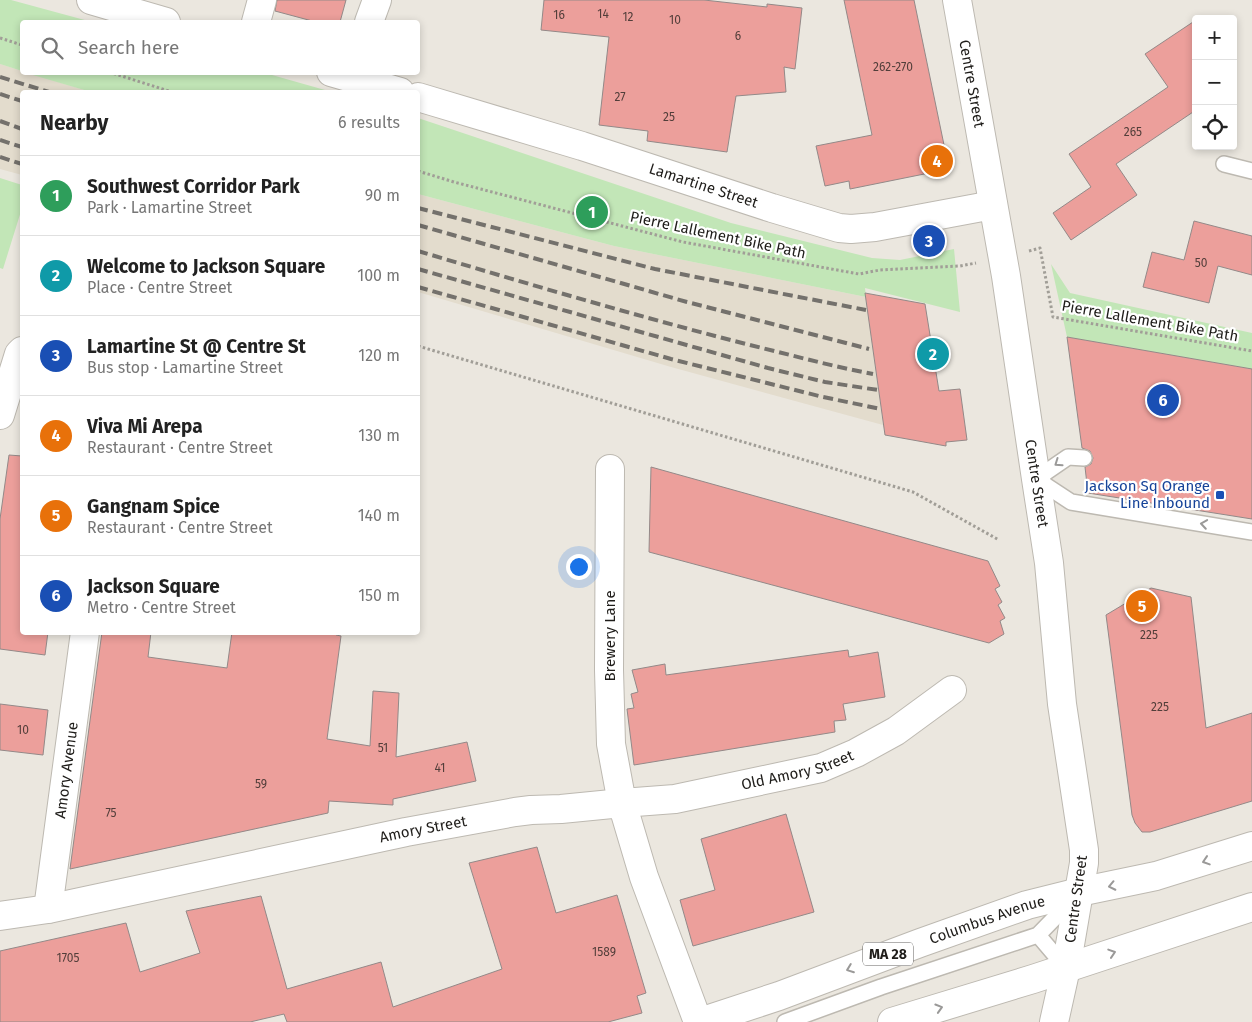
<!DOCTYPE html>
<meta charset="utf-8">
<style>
:root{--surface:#fff;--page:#f6f6f6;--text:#222;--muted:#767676;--line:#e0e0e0;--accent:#2f7440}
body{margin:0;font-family:"Fira Sans",sans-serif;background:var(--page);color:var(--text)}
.controls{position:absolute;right:15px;top:15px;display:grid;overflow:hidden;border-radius:5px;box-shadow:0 2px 8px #0003}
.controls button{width:45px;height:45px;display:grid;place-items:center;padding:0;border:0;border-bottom:1px solid var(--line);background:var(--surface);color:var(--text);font:25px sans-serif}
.you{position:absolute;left:578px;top:566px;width:18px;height:18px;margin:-12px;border:4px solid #fff;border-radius:50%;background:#1a73e8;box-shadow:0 0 0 8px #1a73e833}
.badge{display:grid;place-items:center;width:32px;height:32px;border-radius:50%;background:var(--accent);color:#fff;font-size:16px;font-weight:700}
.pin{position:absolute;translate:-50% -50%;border:2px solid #fff;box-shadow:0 1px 5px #0006}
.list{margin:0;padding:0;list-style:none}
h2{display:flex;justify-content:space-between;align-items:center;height:65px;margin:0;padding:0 20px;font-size:21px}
h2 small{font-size:16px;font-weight:400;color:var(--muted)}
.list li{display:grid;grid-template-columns:32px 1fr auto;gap:15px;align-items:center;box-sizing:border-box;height:80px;padding:0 20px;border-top:1px solid var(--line)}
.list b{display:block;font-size:19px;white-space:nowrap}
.list p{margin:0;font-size:16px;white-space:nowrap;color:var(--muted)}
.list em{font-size:16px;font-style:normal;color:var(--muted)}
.icon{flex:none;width:28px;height:28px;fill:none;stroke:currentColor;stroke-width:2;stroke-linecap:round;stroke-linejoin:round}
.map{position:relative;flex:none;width:1252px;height:1022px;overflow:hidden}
.search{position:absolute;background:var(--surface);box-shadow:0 2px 8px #0003;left:20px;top:20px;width:400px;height:55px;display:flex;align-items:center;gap:12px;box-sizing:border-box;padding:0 18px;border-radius:5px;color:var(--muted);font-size:19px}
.panel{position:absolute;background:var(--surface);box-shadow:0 2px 8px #0003;left:20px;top:90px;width:400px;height:545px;border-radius:5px}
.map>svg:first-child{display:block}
.built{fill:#e3dccd}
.green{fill:#c2e6b7}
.building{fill:#ec9f9b;stroke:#938988}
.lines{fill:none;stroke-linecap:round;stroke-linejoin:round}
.service-casing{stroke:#bdb9b1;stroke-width:18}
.minor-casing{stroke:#bdb9b1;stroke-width:30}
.tertiary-casing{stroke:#bdb9b1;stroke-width:30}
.secondary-casing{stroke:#bdb9b1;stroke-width:30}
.primary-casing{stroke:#bdb9b1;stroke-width:30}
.path{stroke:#a19e97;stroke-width:3;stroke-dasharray:2.5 2.5;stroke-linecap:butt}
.service{stroke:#fff;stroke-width:15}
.minor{stroke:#fff;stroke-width:28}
.tertiary{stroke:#fff;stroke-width:28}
.secondary{stroke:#fff;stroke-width:28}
.primary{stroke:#fff;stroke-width:28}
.rail{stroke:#74716c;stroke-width:4;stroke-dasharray:10 5;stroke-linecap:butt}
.oneway{stroke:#9a9998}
.transit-dot{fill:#1a4fb4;stroke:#fff;stroke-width:2}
.labels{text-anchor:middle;stroke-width:4.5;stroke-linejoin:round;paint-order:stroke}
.number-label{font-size:12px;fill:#523e3a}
.shield{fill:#fff;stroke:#62615f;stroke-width:1}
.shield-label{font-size:14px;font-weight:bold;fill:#1f1d1a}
.street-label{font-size:15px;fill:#1f1d1a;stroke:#fff}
.transit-label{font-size:15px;fill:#164399;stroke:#fff;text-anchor:end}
</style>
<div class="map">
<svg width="1252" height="1022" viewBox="0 0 1252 1022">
<rect width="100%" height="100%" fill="#ebe7df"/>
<path class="built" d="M0,64L91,92H22V175L0,169Z
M418,194L614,246L866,297L883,425L671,367L418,292Z"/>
<path class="green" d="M0,0H11L92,22H22V71L0,64Z
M26,73H265L332,92H91Z
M418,118L731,223L872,258L900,260L954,249L960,312L865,288L866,297L614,246L418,194Z
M0,178L22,185V208L3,269L0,268Z
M1051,264L1070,293L1252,333V369L1067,337Z"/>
<path class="building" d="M277,0H346L340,22H316L275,11Z
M544,0H704L767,7V4L802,8L795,69L784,67L786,92L736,96L727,152L647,141L648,131L599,125L609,37L541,30Z
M844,0H914L949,169L850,189L849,181L825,186L816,146L872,135Z
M1196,20V110L1116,164L1137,195L1071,240L1053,213L1091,187L1069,154L1168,87L1145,54Z
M1194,221L1252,236V275L1218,266L1209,303L1143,287L1152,252L1184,260Z
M865,293L925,304L939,391L960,389L967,440L946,442V446L885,435Z
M1067,337L1252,369V519L1088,493L1085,467L1091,464L1093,458L1090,451L1082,448Z
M9,455L22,456V632H48L45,655L0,649V519Z
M651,467L988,561L1000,586L995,589L1002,602L998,605L1005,618L1000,621L1004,634L989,643L649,552Z
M1151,588L1191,597L1206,728L1252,713V801L1150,832H1142L1135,823L1132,815L1106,615Z
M102,632H151L148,657L227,668L232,632H337L336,635L341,636L327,739L370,746L373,691L399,693L396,757L467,742L476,781L393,799V805L329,801L328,813L70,869Z
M848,650L849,657L878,652L885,697L843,704L846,720L834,721L835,732L634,765L627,709L634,708L631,694L638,692L632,670L665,664L666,675Z
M0,704L48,710L43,755L0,750Z
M786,814L814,912L693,946L680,900L715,890L701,839Z
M537,847L556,913L617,895L646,993L637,996L642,1013L608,1022H287L284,1014L250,1022H0V951L126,923L140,972L200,953L186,911L261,896L287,989L381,962L393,1007L502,969L469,863Z"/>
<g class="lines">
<defs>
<path id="service" d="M1224,164L1252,171
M1084,458L1068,457L1036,479L1071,502L1252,532
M1038,935L1066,968
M785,1022L881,987L1038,935L1075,897"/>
<g id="minor">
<path d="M256,22L262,0"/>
<path d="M369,22L377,0"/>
<path d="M0,415L19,354L22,351"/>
<path id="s1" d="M610,469L609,670L611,744L622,803L675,799L821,768L856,753L896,731L952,690"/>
<path id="s2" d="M48,909L85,632"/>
</g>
<g id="tertiary">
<path d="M91,0L166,22"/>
<path d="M331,72L400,92"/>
<path id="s3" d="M418,97L582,146L772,208L839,228L851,229L875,227L993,205"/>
<path id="s4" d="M0,916L48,909L406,832L515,812L531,810L561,809L622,803L644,877L698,1022"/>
<path d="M1054,1022L1066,968L1079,892"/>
</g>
<g id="secondary">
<path id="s5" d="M957,0L1006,276L1036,479L1049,563L1062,704L1084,850V863L1079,892"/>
</g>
<g id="primary">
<path id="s6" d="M700,1022L779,996L920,943L1027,905L1079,892L1156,876L1252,846"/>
<path d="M892,1022L1033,979L1252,907"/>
</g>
</defs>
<use href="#service" class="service-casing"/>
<use href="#minor" class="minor-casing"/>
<use href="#tertiary" class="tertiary-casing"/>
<use href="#secondary" class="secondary-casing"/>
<use href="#primary" class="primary-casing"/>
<path class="path" d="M0,38L22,45
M109,72L172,92
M418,171L454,182L683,242L859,274L880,270L960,266L976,263
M1029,251L1040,248L1053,317L1252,351
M418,346L913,492L999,540"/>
<use href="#service" class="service"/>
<use href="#minor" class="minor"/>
<use href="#tertiary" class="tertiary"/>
<use href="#secondary" class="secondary"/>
<use href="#primary" class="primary"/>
<path class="rail" d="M0,77L49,92
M0,94L22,101
M0,121L22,129
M0,140L22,147
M0,157L22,164
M418,208L655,269L866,310
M418,225L687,302L869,349
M418,251C532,285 646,319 762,348C799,357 835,367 873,374
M418,269L768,368L825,382L878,390
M418,287L671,359L823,397L881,409"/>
</g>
<defs><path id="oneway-chevron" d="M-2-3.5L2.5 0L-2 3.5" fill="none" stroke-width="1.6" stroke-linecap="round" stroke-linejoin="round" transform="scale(1.25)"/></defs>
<g class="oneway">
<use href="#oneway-chevron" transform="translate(1058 463) rotate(145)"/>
<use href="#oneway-chevron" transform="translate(1204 524) rotate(-171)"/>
<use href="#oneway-chevron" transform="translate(1206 861) rotate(162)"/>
<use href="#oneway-chevron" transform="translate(1112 886) rotate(168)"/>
<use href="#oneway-chevron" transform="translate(1112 953) rotate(-18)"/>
<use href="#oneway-chevron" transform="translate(850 969) rotate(159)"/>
<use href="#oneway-chevron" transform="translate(939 1008) rotate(-17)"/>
</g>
<rect class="transit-dot" x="1215" y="490" width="10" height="10" rx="2.5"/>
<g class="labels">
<g class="number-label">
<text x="603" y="18">14</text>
<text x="559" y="19">16</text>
<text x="628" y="21">12</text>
<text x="675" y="24">10</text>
<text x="738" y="40">6</text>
<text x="893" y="71">262-270</text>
<text x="620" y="101">27</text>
<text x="669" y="121">25</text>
<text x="1133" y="136">265</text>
<text x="1201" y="267">50</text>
<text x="1149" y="639">225</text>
<text x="1160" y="711">225</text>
<text x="23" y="734">10</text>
<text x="383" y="752">51</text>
<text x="440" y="772">41</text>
<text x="261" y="788">59</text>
<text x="111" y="817">75</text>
<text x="604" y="956">1589</text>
<text x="68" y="962">1705</text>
</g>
<rect class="shield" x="863" y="942.5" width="50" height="23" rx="4"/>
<g class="shield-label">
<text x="888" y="959">MA 28</text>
</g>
<g class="street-label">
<text dy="5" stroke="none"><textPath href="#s5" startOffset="85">Centre Street</textPath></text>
<text dy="5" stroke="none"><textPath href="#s3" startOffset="299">Lamartine Street</textPath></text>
<text transform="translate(718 235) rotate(12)" y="5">Pierre Lallement Bike Path</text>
<text transform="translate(1150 321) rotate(10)" y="5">Pierre Lallement Bike Path</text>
<text dy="5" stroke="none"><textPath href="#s5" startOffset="490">Centre Street</textPath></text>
<text transform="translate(610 636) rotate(-90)" y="5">Brewery Lane</text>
<text dy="5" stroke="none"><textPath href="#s1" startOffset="514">Old Amory Street</textPath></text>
<text dy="5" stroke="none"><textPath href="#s2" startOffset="140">Amory Avenue</textPath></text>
<text dy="5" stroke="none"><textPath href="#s4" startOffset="432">Amory Street</textPath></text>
<text transform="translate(1076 899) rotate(-82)" y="5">Centre Street</text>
<text dy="5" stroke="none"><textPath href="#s6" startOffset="305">Columbus Avenue</textPath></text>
</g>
<g class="transit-label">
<text x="1210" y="491">Jackson Sq Orange<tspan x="1210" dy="17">Line Inbound</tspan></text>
</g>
</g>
</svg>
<div class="controls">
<button>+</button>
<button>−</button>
<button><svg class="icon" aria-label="locate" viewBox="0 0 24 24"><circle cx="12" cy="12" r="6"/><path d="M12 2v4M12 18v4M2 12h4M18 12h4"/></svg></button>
</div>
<div class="you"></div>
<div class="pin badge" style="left:592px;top:212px;background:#2e9e5b">1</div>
<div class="pin badge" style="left:933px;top:354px;background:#0f9aa8">2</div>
<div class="pin badge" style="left:929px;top:241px;background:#1a4fb4">3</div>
<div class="pin badge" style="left:937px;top:161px;background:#e8710a">4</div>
<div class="pin badge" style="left:1142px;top:606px;background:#e8710a">5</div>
<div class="pin badge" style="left:1163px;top:400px;background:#1a4fb4">6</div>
<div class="search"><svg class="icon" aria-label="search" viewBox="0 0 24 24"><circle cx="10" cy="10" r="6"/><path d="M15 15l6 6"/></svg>Search here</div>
<section class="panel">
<h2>Nearby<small>6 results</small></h2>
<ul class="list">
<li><span class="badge" style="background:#2e9e5b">1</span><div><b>Southwest Corridor Park</b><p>Park · Lamartine Street</p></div><em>90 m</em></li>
<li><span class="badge" style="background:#0f9aa8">2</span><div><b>Welcome to Jackson Square</b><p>Place · Centre Street</p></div><em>100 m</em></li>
<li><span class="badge" style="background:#1a4fb4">3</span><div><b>Lamartine St @ Centre St</b><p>Bus stop · Lamartine Street</p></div><em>120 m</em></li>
<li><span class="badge" style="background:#e8710a">4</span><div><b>Viva Mi Arepa</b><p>Restaurant · Centre Street</p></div><em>130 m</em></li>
<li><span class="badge" style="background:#e8710a">5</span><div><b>Gangnam Spice</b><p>Restaurant · Centre Street</p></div><em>140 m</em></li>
<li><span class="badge" style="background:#1a4fb4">6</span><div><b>Jackson Square</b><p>Metro · Centre Street</p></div><em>150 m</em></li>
</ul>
</section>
</div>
